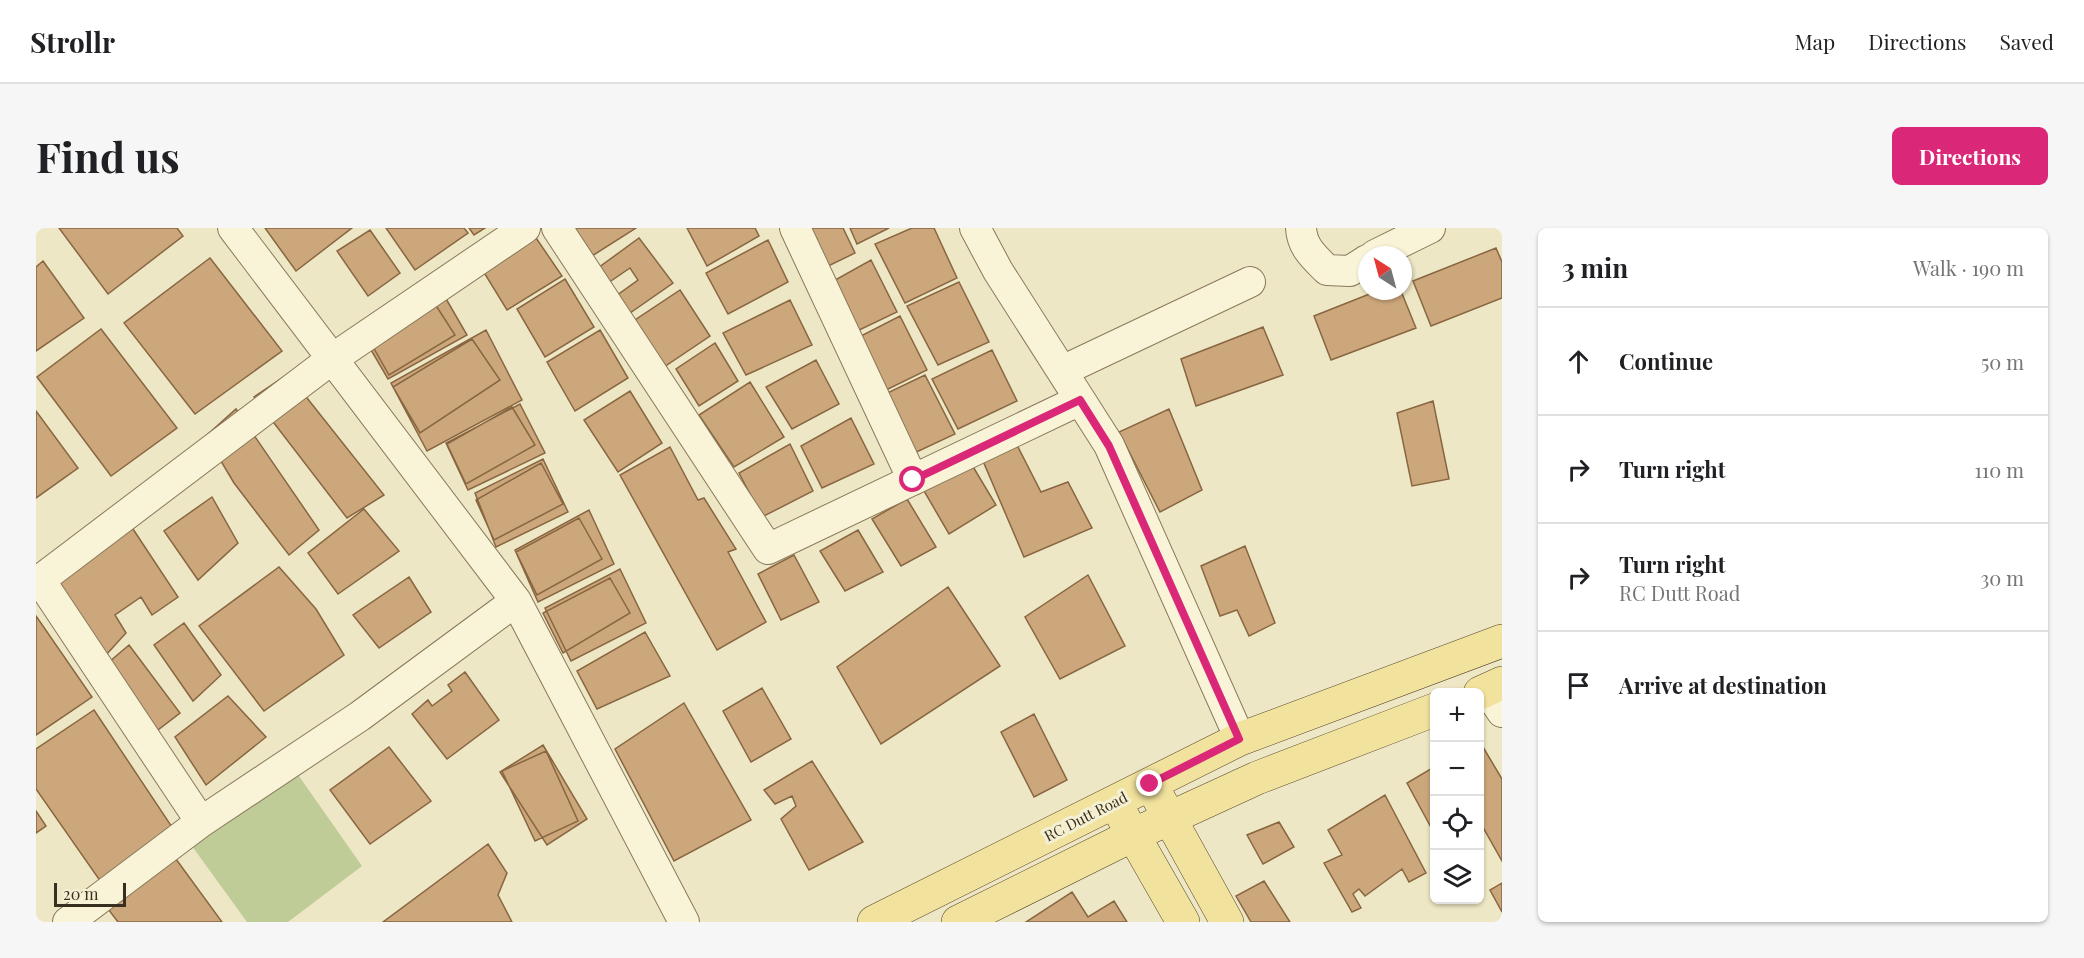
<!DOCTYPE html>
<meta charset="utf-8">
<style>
:root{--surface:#fff;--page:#f6f6f6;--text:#202124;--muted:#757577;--line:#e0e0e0;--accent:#db2777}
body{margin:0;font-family:"Playfair Display",serif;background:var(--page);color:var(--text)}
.controls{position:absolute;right:18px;bottom:18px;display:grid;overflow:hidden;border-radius:9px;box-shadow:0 2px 4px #0004}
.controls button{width:54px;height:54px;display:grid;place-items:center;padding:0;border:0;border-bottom:2px solid var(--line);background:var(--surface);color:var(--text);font:30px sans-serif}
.compass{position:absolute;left:1322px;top:18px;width:54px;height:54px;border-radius:50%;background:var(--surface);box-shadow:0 2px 4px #0004;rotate:324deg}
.scale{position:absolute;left:18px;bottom:15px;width:72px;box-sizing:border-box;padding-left:6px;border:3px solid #392f1f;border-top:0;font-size:16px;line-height:21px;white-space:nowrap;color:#392f1f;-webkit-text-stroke:4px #f5f0d4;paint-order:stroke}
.stop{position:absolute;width:18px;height:18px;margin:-14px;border:4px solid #db2777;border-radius:50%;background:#fff}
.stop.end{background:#db2777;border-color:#fff;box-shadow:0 2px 6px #0008}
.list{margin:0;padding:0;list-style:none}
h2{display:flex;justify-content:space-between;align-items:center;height:78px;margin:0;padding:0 24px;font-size:26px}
h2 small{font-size:20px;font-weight:400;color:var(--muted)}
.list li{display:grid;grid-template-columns:39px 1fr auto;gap:18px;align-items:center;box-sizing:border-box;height:108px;padding:0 24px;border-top:2px solid var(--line)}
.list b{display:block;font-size:22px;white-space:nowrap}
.list p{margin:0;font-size:20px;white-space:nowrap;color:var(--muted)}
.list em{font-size:20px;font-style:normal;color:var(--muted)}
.icon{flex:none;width:33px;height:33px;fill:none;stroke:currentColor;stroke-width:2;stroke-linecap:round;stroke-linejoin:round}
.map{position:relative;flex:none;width:1466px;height:694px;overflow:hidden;border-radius:9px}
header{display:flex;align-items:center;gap:36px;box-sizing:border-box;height:84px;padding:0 30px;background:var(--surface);border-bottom:2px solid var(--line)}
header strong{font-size:28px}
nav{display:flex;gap:33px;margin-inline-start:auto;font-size:21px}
.intro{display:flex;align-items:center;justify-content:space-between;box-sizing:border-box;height:144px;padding:0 36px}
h1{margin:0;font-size:42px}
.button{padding:15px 27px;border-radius:9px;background:var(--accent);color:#fff;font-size:21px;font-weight:700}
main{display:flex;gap:36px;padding:0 36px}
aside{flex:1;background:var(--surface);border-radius:9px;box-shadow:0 2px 4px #0004}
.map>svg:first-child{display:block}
.green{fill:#bfcc98}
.building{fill:#cca77b;stroke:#886641;stroke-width:1.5}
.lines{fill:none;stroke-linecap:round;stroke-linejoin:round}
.minor-casing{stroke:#89795b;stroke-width:32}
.major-casing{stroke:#57472f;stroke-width:34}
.minor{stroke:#f9f3d8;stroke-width:30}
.major{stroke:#f1e29d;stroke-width:33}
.route{stroke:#db2777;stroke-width:8}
.labels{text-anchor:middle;stroke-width:6;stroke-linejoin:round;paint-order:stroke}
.street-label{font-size:15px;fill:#392f1f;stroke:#f5f0d4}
</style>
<header>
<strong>Strollr</strong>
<nav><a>Map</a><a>Directions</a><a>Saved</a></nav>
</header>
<div class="intro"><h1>Find us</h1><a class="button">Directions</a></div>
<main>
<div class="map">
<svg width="1466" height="694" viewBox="0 0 1466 694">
<rect width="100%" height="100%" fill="#eee7c5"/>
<path class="green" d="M258,541L326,638L252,694H211L153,614Z"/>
<path class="building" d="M23,0H141L147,8L72,66Z
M229,0H316L260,43Z
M350,0H428L432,5L379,42Z
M433,0H449L438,7Z
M538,0H600L556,28Z
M651,0H719L723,8L671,38Z
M765,0H807L819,25L784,42Z
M814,0H853L821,16Z
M876,0H898L921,50L869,75L839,16Z
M334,2L364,45L332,68L301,23Z
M496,4L526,48L471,82L444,38Z
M603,10L637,55L594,85L580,68L602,52L594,40L572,55L562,40Z
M732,12L752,54L692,86L670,45Z
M1460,20L1466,34V70L1395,98L1377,53Z
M174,30L246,123L159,186L88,95Z
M835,32L861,84L817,105L792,56Z
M7,33L48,90L0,123V39Z
M529,51L558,99L509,129L481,81Z
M923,54L953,114L902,137L871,78Z
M644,62L674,108L628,139L596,94Z
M1341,63H1365L1380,100L1295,132L1278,88Z
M409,69L431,107L352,151L331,115Z
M754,72L776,117L710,147L687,105Z
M399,76L419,107L353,147L336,117Z
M864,88L891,142L842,166L817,112Z
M1227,99L1247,147L1160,178L1145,131Z
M65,101L141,200L75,248L1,149Z
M450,102L486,172L391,223L355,155Z
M564,102L592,150L539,183L511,134Z
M436,111L464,152L384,205L357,159Z
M679,115L702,153L663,178L640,141Z
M956,122L981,173L922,201L896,151Z
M780,132L803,176L756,201L730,159Z
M252,146L348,267L311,290L218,169Z
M889,147L919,206L872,228L845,168Z
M714,154L748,209L698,239L663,187Z
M594,163L626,215L582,244L548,192Z
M1397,173L1413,251L1376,258L1361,185Z
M484,176L509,225L432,262L410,215Z
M476,179L499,217L430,256L411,216Z
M200,181L283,302L253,327L198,255L170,208Z
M1133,181L1166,262L1124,284L1083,204Z
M0,183L42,240L0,270Z
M815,190L838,236L786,260L765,218Z
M980,215L1005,264L1032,254L1056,300L988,329L947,233Z
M754,216L777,263L726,289L703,245Z
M634,219L662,272L668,270L700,321L692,324L730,394L681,422L584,247Z
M507,231L532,284L460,319L439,265Z
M933,232L960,277L913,306L884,256Z
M505,235L527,276L458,312L440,272Z
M176,269L202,315L162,352L128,303Z
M871,271L900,319L865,338L836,291Z
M328,281L363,323L302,366L272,325Z
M553,282L578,336L502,374L479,322Z
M543,290L566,331L501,367L480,324Z
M95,298L142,369L116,387L105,369L79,387L90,405L69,428L16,355Z
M822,302L847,344L809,363L784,323Z
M1209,318L1239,395L1213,408L1201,382L1184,388L1165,338Z
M758,327L783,374L745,392L722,346Z
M243,339L280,381L308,427L228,483L163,398Z
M584,341L610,395L535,433L509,380Z
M1052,347L1089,418L1024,451L989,389Z
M373,349L395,384L343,420L317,387Z
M574,350L594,385L527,425L507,385Z
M912,359L964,438L845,516L801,439Z
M0,388L56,469L0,507Z
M148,395L185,447L157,473L118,417Z
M609,404L634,448L561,481L541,443Z
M93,417L144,485L105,515L59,446Z
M429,444L463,492L411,531L376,486L392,472L396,478L416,463L412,457Z
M726,460L755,511L715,534L687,483Z
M192,468L230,509L170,557L139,509Z
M648,475L715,592L638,633L579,521Z
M58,482L138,602L67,657L0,561V521Z
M998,486L1031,552L998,569L965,504Z
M1444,514L1466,551V633L1444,594Z
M507,517L551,591L511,617L464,544Z
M353,519L395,573L334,616L294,562Z
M510,523L542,593L499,613L466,543Z
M776,533L827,614L773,642L745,591L760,578L756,568L739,576L728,562Z
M1398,539V605L1371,555Z
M1349,567L1390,645L1373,654L1366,641L1329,668L1323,661L1317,666L1325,680L1316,684L1288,635L1306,627L1292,602Z
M0,583L10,598L0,605Z
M1243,594L1258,619L1227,636L1211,607Z
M452,616L471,645L462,667L476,694H347Z
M137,627L186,694H82L69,677Z
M1228,653L1254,694H1215L1200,668Z
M1466,655V684L1454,662Z
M1036,664L1052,689L1078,673L1091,694H990Z"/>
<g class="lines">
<defs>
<path id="minor" d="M197,0L480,373L648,694
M521,0L732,321L1044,172
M759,0L877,252
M939,0L962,43L1073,217L1204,511
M1265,0C1266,19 1278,29 1291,42L1314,43L1331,32
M1339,27L1394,0
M1026,143L1214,54
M4,352L165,594
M0,355L296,131L489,0
M1451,462L1466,484
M32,694L165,594L324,488L480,373"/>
<path id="major" d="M1444,465L1466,455
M1123,571L1191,694
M1087,589L1147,694
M838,694L1204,511L1466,413
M922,694L1097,607L1221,550L1398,482"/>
</defs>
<use href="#minor" class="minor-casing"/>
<use href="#major" class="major-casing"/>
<use href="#minor" class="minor"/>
<use href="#major" class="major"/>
</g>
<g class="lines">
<path class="route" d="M877,252L1044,172L1073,218L1203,511L1114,556"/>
</g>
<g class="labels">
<g class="street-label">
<text transform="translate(1050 589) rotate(-27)" y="5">RC Dutt Road</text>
</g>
</g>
</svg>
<div class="controls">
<button>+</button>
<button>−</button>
<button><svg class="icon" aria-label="locate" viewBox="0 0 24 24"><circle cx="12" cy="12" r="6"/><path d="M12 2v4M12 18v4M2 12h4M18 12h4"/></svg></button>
<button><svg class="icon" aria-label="layers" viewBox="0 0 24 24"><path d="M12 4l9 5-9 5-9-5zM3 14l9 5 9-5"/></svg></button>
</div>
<svg class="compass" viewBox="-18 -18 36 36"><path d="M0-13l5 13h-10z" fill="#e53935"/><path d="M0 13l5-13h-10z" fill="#757577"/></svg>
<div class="scale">20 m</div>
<div class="stop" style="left:877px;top:252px"></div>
<div class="stop end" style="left:1114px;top:556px"></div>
</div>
<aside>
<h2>3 min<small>Walk · 190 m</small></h2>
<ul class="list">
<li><svg class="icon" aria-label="ahead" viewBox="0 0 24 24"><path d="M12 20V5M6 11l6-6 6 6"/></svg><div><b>Continue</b></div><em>50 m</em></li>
<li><svg class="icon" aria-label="right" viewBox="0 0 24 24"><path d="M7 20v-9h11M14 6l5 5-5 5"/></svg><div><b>Turn right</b></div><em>110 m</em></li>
<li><svg class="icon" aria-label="right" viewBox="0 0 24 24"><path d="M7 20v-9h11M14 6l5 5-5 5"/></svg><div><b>Turn right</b><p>RC Dutt Road</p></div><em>30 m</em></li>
<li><svg class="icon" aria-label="arrive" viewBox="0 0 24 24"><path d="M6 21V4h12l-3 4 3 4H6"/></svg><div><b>Arrive at destination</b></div></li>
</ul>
</aside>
</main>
